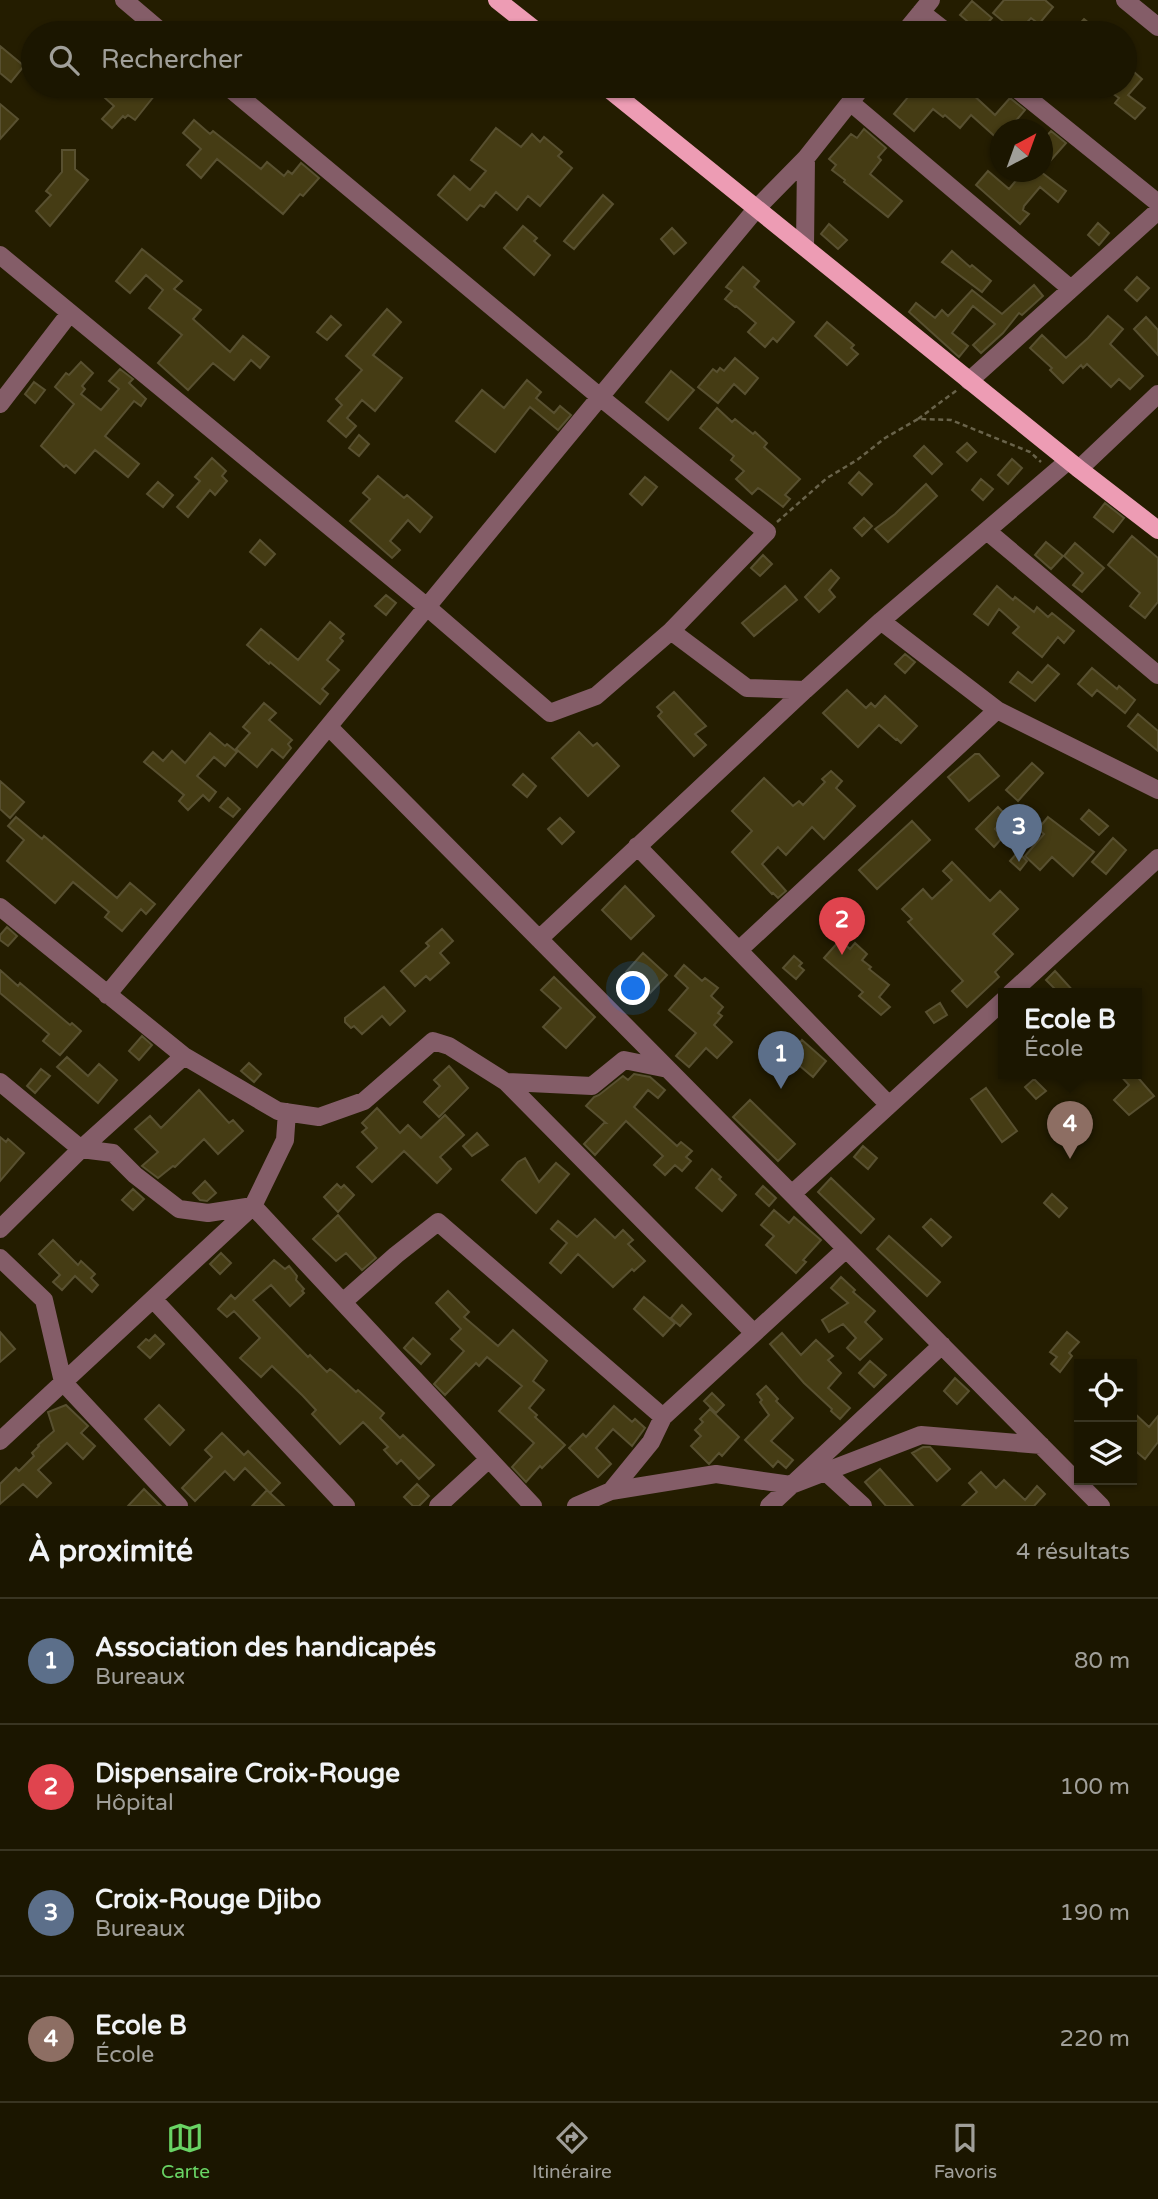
<!DOCTYPE html>
<html lang="fr">
<meta charset="utf-8">
<style>
:root{--surface:#1b1600;--page:#28230f;--text:#f1f3f6;--muted:#a09f99;--line:#393522;--accent:#69d464}
body{margin:0;font-family:"Varela Round",sans-serif;background:var(--page);color:var(--text)}
.controls{position:absolute;right:21px;bottom:21px;display:grid;overflow:hidden;border-radius:0px;box-shadow:0 2px 5px #0004}
.controls button{width:63px;height:63px;display:grid;place-items:center;padding:0;border:0;border-bottom:2px solid var(--line);background:var(--surface);color:var(--text);font:35px sans-serif}
.compass{position:absolute;left:990px;top:119px;width:63px;height:63px;border-radius:50%;background:var(--surface);box-shadow:0 2px 5px #0004;rotate:41deg}
.you{position:absolute;left:634px;top:989px;width:24px;height:24px;margin:-18px;border:5px solid #fff;border-radius:50%;background:#1a73e8;box-shadow:0 0 0 10px #1a73e833}
.badge{display:grid;place-items:center;width:46px;height:46px;border-radius:50%;background:var(--accent);color:#fff;font-size:23px;font-weight:700}
.pin{position:absolute;translate:-50% -58px;filter:drop-shadow(0 2px 4px #0008)}
.pin::after{content:'';position:absolute;top:37px;width:24px;height:21px;background:inherit;clip-path:polygon(0 0,100% 0,50% 100%)}
.popup{position:absolute;left:998px;top:988px;width:144px;height:91px;box-sizing:border-box;display:grid;place-content:center;border-radius:0px;background:var(--surface);filter:drop-shadow(0 2px 5px #0005);font-size:23px;white-space:nowrap;color:var(--muted)}
.popup b{font-size:26px;color:var(--text)}
.popup::after{content:'';position:absolute;left:50%;top:100%;margin-left:-14px;border:14px solid transparent;border-top-color:var(--surface)}
.list{margin:0;padding:0;list-style:none}
h2{display:flex;justify-content:space-between;align-items:center;height:91px;margin:0;padding:0 28px;font-size:30px}
h2 small{font-size:23px;font-weight:400;color:var(--muted)}
.list li{display:grid;grid-template-columns:46px 1fr auto;gap:21px;align-items:center;box-sizing:border-box;height:126px;padding:0 28px;border-top:2px solid var(--line)}
.list b{display:block;font-size:26px;white-space:nowrap}
.list p{margin:0;font-size:23px;white-space:nowrap;color:var(--muted)}
.list em{font-size:23px;font-style:normal;color:var(--muted)}
.icon{flex:none;width:38px;height:38px;fill:none;stroke:currentColor;stroke-width:2;stroke-linecap:round;stroke-linejoin:round}
.map{position:relative;flex:none;width:1158px;height:1506px;overflow:hidden}
.search{position:absolute;background:var(--surface);box-shadow:0 2px 5px #0004;left:21px;right:21px;top:21px;height:77px;display:flex;align-items:center;gap:18px;box-sizing:border-box;padding:0 24px;border-radius:38px;color:var(--muted);font-size:26px}
.sheet{height:595px;background:var(--surface)}
nav{display:flex;justify-content:space-around;align-items:center;box-sizing:border-box;height:98px;border-top:2px solid var(--line);background:var(--surface);font-size:19px;color:var(--muted)}
nav a{display:grid;justify-items:center;gap:4px}
nav .on{color:var(--accent)}
.map>svg:first-child{display:block}
.building{fill:#453c14;stroke:#585030;stroke-width:2}
.lines{fill:none;stroke-linecap:round;stroke-linejoin:round}
.path{stroke:#69634a;stroke-width:2.5;stroke-dasharray:5 3.5;stroke-linecap:butt}
.minor{stroke:#845d68;stroke-width:18}
.major{stroke:#ed9cb4;stroke-width:18}
</style>
<div class="map">
<svg width="1158" height="1506" viewBox="0 0 1158 1506">
<rect width="100%" height="100%" fill="#241d00"/>
<path class="building" d="M1004,0H1045L1053,7L1039,24L1031,18L1017,33L993,13Z
M972,1L992,18L980,32L960,15Z
M1084,19L1101,33H1071Z
M0,46L24,66L11,82L0,73Z
M1125,64L1142,79L1128,95L1145,108L1135,119L1115,103L1119,98L1112,93L1118,86H1125Z
M115,86H162L135,120L128,115L125,118L123,116L112,128L102,119L114,106L105,98Z
M897,86H958L968,94L970,92L995,115L1010,98L1025,110L1008,130H1000V141L971,115L960,128L945,115L943,117L933,109L914,131L894,114L909,96Z
M0,104L18,119L0,139Z
M194,120L210,134L213,131L261,169L267,162L284,176L288,171L292,174L301,163L319,178L303,196L300,194L283,214L217,159L201,178L187,165L201,149L183,133Z
M496,128L521,147L532,134L540,142L544,137L562,152L558,156L572,168L540,206L528,196L517,210L496,192L484,207L480,205L467,220L438,195L454,176L470,190L486,171L471,160Z
M864,129L886,148L878,157L881,160L870,174L902,201L888,217L844,182L845,180L832,170L836,165L829,159L851,134L857,138Z
M1051,131L1066,143L1042,170V141Z
M62,150H75V169L88,180L50,226L36,211L51,195L46,191L62,172Z
M988,171L1009,189L1023,172H1041L1066,191L1058,202L1040,187L1024,206L1023,210L1029,214L1020,224L976,185Z
M603,195L613,204L574,249L564,241Z
M1098,223L1109,233L1099,245L1088,235Z
M829,224L847,240L838,249L821,234Z
M523,226L537,238L534,241L550,255L534,275L504,248Z
M672,228L686,243L674,254L661,239Z
M142,249L182,281L174,289L201,310L193,319L230,352L243,336L269,357L260,368L251,360L234,380L213,363L188,390L158,363L182,335L149,308L163,290L146,275L130,293L116,281Z
M952,251L970,267L972,265L991,281L982,292L942,262Z
M743,267L759,281L754,287L794,322L777,342L773,338L765,347L748,332L756,323L736,306L735,307L725,299L732,291L726,287Z
M1137,277L1149,288L1137,301L1125,290Z
M1034,285L1043,296L1022,315L1019,313L1003,333L981,353L973,345L995,324L973,306L952,333L968,346L959,357L909,312L916,303L935,318L942,310L948,316L972,290L1002,314Z
M387,309L401,322L373,355L402,378L375,411L362,400L347,418L356,426L346,437L328,421L342,405L336,399L362,370L346,356Z
M331,316L341,325L327,340L317,332Z
M1108,316L1123,329L1110,344L1143,376L1130,389L1119,379L1111,387L1087,364L1083,368L1081,365L1063,383L1050,370L1052,368L1030,348L1042,335L1066,358L1088,338Z
M1146,317L1158,330V355L1134,329Z
M827,322L854,345L851,348L858,354L847,365L815,336Z
M735,358L758,378L745,394L734,384L718,403L698,387L713,369L717,372L720,368L724,371Z
M81,362L93,373L82,386L85,389L81,394L101,410L119,389L109,381L120,369L133,379L129,383L146,399L141,406L134,401L105,436L139,464L128,477L95,450L75,473L66,465L64,467L41,446L74,404L55,387L66,373L69,375Z
M671,371L694,390L668,420L646,402Z
M527,380L541,392L536,398L554,413L560,406L571,415L558,430L530,407L495,452L456,421L482,390L504,408Z
M34,382L45,390L35,403L25,394Z
M717,408L732,422L735,419L753,434L755,432L767,443L764,447L800,479L785,495L790,499L783,507L760,489L758,488L752,494L736,479L744,471L731,460L734,456L700,428Z
M359,435L369,444L359,456L349,448Z
M967,443L976,452L967,461L957,452Z
M924,446L942,464L932,474L914,456Z
M212,458L226,471L222,476L227,481L215,495L210,490L188,517L177,507L200,481L195,477Z
M1012,459L1022,468L1008,484L998,475Z
M859,472L872,484L862,495L849,483Z
M378,476L404,498L407,495L432,517L420,532L408,520L390,541L400,550L392,558L350,521L370,499L363,493Z
M645,477L657,487L642,505L630,494Z
M981,479L993,489L983,500L972,490Z
M158,482L173,495L163,507L147,494Z
M926,484L937,496L888,542L875,529L895,514Z
M1105,503L1124,518L1113,532L1094,517Z
M864,518L872,526L862,536L854,528Z
M1132,536L1158,558V602L1145,618L1130,606L1140,593L1108,565Z
M260,540L275,554L265,565L250,552Z
M1046,542L1063,556L1051,569L1035,555Z
M1075,543L1104,568L1082,592L1073,585L1083,573L1064,556Z
M763,555L772,564L760,576L751,568Z
M831,570L839,578L829,590L835,597L819,612L805,597Z
M785,586L797,600L754,636L742,623Z
M997,586L1013,600L1015,597L1034,612L1037,607L1048,617L1052,613L1074,631L1064,643L1058,637L1042,657L1013,633L1019,627L999,609L988,625L974,614Z
M386,595L396,603L386,615L375,606Z
M330,622L344,634L340,638L343,641L327,660L339,670L322,689L328,694L320,704L270,662L269,664L247,645L261,629L298,660Z
M905,654L915,662L905,673L895,664Z
M1048,665L1059,674L1035,701L1010,682L1018,672L1032,683Z
M1092,668L1117,689L1119,686L1135,700L1125,713L1097,690L1092,696L1078,684Z
M847,690L866,708L871,703L875,707L885,696L917,726L901,743L897,739L896,740L879,725L858,747L823,713Z
M674,692L706,726L695,734L706,745L694,756L658,716L662,712L657,707Z
M264,703L276,713L269,720L292,740L288,744L291,748L283,758L272,749L257,767L236,749L250,733L243,727Z
M1138,714L1158,731V751L1128,726Z
M579,732L593,746L597,743L619,766L588,796L552,758Z
M210,733L225,746L227,744L237,752L225,766L214,757L197,776L216,792L209,801L203,795L188,810L179,801L184,795L144,762L153,752L163,761L172,751L185,763Z
M975,754H979L999,776L969,801L948,777Z
M1032,763L1043,773L1018,801L1006,790Z
M831,771L842,781L836,788L855,806L824,839L812,827L786,855L778,847L762,864L786,891L778,898L773,893L772,894L732,852L752,831L732,811L764,778L793,806L799,801L803,805L825,782L822,779Z
M523,774L536,786L527,797L513,785Z
M0,781L24,802L10,818L0,809Z
M228,798L240,809L233,817L220,807Z
M998,807L1007,816L995,829L1003,837L994,847L976,829Z
M1089,810L1108,826L1099,835L1081,819Z
M16,817L42,839L44,836L117,898L130,883L155,904L146,914L141,909L122,931L105,917L109,912L73,882L55,903L7,861L24,840L8,826Z
M1048,817L1094,852L1073,876L1052,857L1040,870L1025,856L1044,834L1038,829Z
M560,818L574,832L562,844L548,829Z
M912,821L930,840L877,889L859,870Z
M1113,838L1126,850L1106,874L1092,862Z
M1018,852L1027,861L1020,870L1010,861Z
M952,862L990,901L1000,891L1018,909L993,934L1013,954L995,972L999,977L967,1007L952,991L963,981L908,922L912,919L902,909L923,889L932,899L952,880L943,871Z
M625,886L654,916L631,939L602,910Z
M7,927L17,936L8,946L0,940V935Z
M442,929L453,941L440,953L449,963L430,980L426,976L415,986L401,971L429,946L426,943Z
M840,940L850,949L855,943L867,954L862,960L871,967L869,969L889,985L879,997L890,1007L881,1015L859,996L863,992L824,958Z
M643,953L667,975L650,993L626,972Z
M794,956L802,963L799,966L804,970L796,979L783,968Z
M684,965L702,981L705,978L718,988L711,996L723,1007L718,1013L722,1016L714,1025L732,1042L717,1058L706,1048L689,1067L676,1056L696,1033L669,1010L688,988L675,976Z
M0,970L18,986L20,983L70,1025L72,1023L81,1031L60,1055L43,1041L49,1034L0,993Z
M1055,971L1075,993H1059L1046,980Z
M554,977L595,1017L566,1048L543,1027L561,1008L541,990Z
M384,987L405,1011L390,1025L382,1016L362,1034L354,1026L351,1028L345,1022V1018Z
M940,1003L947,1015L934,1023L926,1012Z
M142,1036L152,1045L139,1060L129,1051Z
M802,1040L826,1061L813,1077L788,1056Z
M67,1057L88,1076L99,1064L117,1080L98,1103L57,1067Z
M249,1063L261,1074L254,1082L241,1071Z
M449,1066L468,1088L439,1117L424,1102L440,1086L434,1080Z
M41,1069L50,1076L35,1093L27,1086Z
M1118,1073H1134L1154,1096L1129,1115L1114,1100L1129,1085Z
M634,1074L650,1077L665,1090L658,1098L648,1090L634,1107L677,1146L681,1142L692,1151L686,1157L691,1161L682,1171L675,1165L665,1175L654,1165L663,1156L626,1121L595,1155L584,1144L604,1123H606L586,1106L594,1097L599,1095L623,1076L628,1080Z
M1034,1079L1046,1091L1036,1099L1025,1087Z
M986,1088L1017,1131L1002,1142L971,1099Z
M199,1090L229,1123L233,1120L243,1131L218,1154L204,1139L175,1167L173,1166L158,1178L142,1166L158,1152L135,1129L150,1116L161,1128Z
M750,1100L795,1144L778,1161L733,1117Z
M377,1108L400,1133L408,1125L421,1138L445,1115L464,1135L440,1157L451,1169L437,1183L404,1151L372,1182L357,1167L377,1148L362,1132L367,1128L362,1123Z
M477,1133L488,1145L472,1156L463,1146Z
M0,1137L6,1142L8,1139L24,1153L0,1181Z
M863,1146L877,1158L868,1169L854,1157Z
M525,1158L539,1182L556,1163L569,1174L536,1213L502,1180L518,1162Z
M712,1169L721,1177L719,1179L736,1195L722,1211L696,1188Z
M831,1178L874,1219L861,1233L818,1192Z
M205,1181L216,1193L207,1201L200,1200L193,1193Z
M337,1184L341,1188L344,1185L354,1195L338,1212L324,1197Z
M763,1186L776,1198L769,1206L756,1194Z
M133,1189L144,1199L133,1210L122,1200Z
M1052,1194L1067,1208L1059,1217L1044,1203Z
M774,1210L789,1223L794,1217L821,1240L803,1260L806,1262L796,1273L766,1245L774,1236L761,1225Z
M338,1215L376,1258L362,1270L346,1253L336,1261L313,1239Z
M595,1219L615,1238L623,1230L633,1240L628,1244L645,1261L634,1271L632,1269L613,1287L578,1254L561,1273L550,1263L567,1243L551,1229L558,1221L577,1237Z
M931,1219L951,1237L942,1246L923,1227Z
M889,1236L940,1282L927,1296L877,1249Z
M53,1240L78,1265L81,1261L95,1274L91,1278L98,1285L92,1292L75,1276L62,1290L53,1282L60,1275L39,1254Z
M221,1253L231,1263L220,1274L210,1264Z
M274,1260L285,1269L289,1266L297,1276L296,1280L304,1289L302,1291L304,1293L290,1306L271,1285L253,1300L308,1357L310,1355L327,1372L330,1369L334,1372L356,1392L358,1390L384,1413L380,1418L400,1438L403,1435L434,1465L419,1479L401,1460L397,1464L384,1450L388,1447L363,1422L340,1444L312,1414L316,1410L303,1396L272,1366L261,1377L240,1358L260,1338L234,1311L227,1317L218,1309L231,1295L235,1299Z
M841,1277L855,1290L853,1292L875,1311L865,1322L882,1339L860,1360L847,1348L856,1338L843,1324L829,1332L822,1320L848,1303L831,1288Z
M448,1291L469,1312L464,1317L498,1346L513,1330L547,1361L533,1381L544,1390L529,1408L537,1415L535,1417L565,1445L542,1468L540,1466L526,1482L512,1467L534,1443L499,1411L522,1386L487,1357L479,1366L476,1363L445,1395L434,1384L464,1351L451,1339L461,1329L436,1303Z
M644,1297L675,1323L663,1336L634,1309Z
M682,1305L691,1314L680,1326L671,1318Z
M0,1332L15,1349L0,1362Z
M1067,1332L1079,1342L1069,1353L1072,1356L1060,1372L1051,1364L1057,1357L1050,1352Z
M782,1333L801,1355L816,1340L833,1356L828,1360L841,1373L828,1388L850,1408L840,1419L831,1411L832,1409L804,1383L770,1344Z
M155,1335L164,1344L150,1358L138,1347L146,1339L149,1341Z
M413,1338L430,1354L421,1364L404,1348Z
M870,1361L886,1375L874,1387L859,1373Z
M955,1378L969,1391L957,1404L944,1391Z
M766,1386L778,1399L776,1401L793,1418L771,1441L793,1460L786,1468L778,1461L773,1467L745,1440L769,1415L760,1402L762,1400L757,1394Z
M712,1393L724,1405L716,1413L704,1401Z
M66,1405L88,1426L81,1433L95,1446L83,1459L67,1443L38,1470L51,1483L37,1497L23,1484L0,1504V1484L16,1468L19,1471L34,1456L32,1453L39,1446L38,1445L54,1431L48,1412Z
M159,1405L184,1430L170,1445L145,1419Z
M614,1406L632,1422L635,1419L645,1428L632,1446L613,1429L596,1448L611,1464L598,1477L569,1448L583,1434L586,1437Z
M710,1409L739,1437L722,1456L719,1453L709,1464L691,1446L701,1436L695,1430L703,1422L700,1419Z
M1132,1411L1149,1427L1158,1416V1442L1145,1459L1132,1448Z
M222,1433L244,1455L248,1451L280,1483L270,1493L245,1468L234,1480L225,1471L195,1501L182,1488L212,1457L205,1450Z
M923,1447H930L950,1469L937,1481L912,1453Z
M880,1469L913,1506H886L865,1482Z
M981,1472L996,1488L1004,1480L1025,1500L1037,1486L1045,1494L1034,1506H962L977,1492L969,1483Z
M417,1484L429,1496L419,1506H413L404,1497Z
M144,1489L161,1506H128Z
M267,1490L270,1493L284,1506H252Z"/>
<g class="lines">
<path class="path" d="M918,419L957,390
M777,522L827,478L857,460L885,438L918,419L951,420L1030,452L1041,462"/>
<path class="minor" d="M124,0L163,33
M1125,0L1158,27
M921,12L948,33
M904,33L931,0
M227,86L600,397L767,532L671,631
M1013,86L1158,203
M850,102L1071,289
M805,247L806,158
M0,255L427,607L550,713L596,696L671,631L747,688L805,690L881,621L1068,461
M969,381L1158,211
M0,404L70,313
M1079,469L1158,394
M987,531L1158,675
M881,621L997,710L1158,790
M329,727L1101,1506
M637,846L889,1105
M0,907L184,1056L278,1111L319,1117L364,1101L433,1041L449,1046L506,1082L592,1086L624,1060L668,1069
M539,939L805,690
M739,950L997,710
M1011,993L1158,858
M107,995L600,397L757,208L806,158L863,86
M0,1082L81,1149L113,1153L135,1175L179,1209L208,1213L253,1206
M506,1082L753,1332
M792,1194L1004,1000
M253,1206L533,1506
M0,1229L81,1149L184,1056
M0,1258L44,1300L63,1382L179,1506
M153,1299L346,1506
M343,1302L396,1255L438,1222L663,1417
M0,1441L253,1206L285,1140L287,1112
M826,1472L863,1506
M611,1491L716,1474L791,1485L921,1435L1041,1445
M438,1506L489,1459
M576,1506L611,1491L651,1442L663,1417L846,1249
M769,1506L942,1345"/>
<path class="major" d="M497,0L539,33
M605,86L1079,469L1158,530"/>
</g>
</svg>
<div class="controls">
<button><svg class="icon" aria-label="locate" viewBox="0 0 24 24"><circle cx="12" cy="12" r="6"/><path d="M12 2v4M12 18v4M2 12h4M18 12h4"/></svg></button>
<button><svg class="icon" aria-label="layers" viewBox="0 0 24 24"><path d="M12 4l9 5-9 5-9-5zM3 14l9 5 9-5"/></svg></button>
</div>
<svg class="compass" viewBox="-18 -18 36 36"><path d="M0-13l5 13h-10z" fill="#e53935"/><path d="M0 13l5-13h-10z" fill="#a09f99"/></svg>
<div class="you"></div>
<div class="pin badge" style="left:781px;top:1089px;background:#5c6f8a">1</div>
<div class="pin badge" style="left:842px;top:955px;background:#e0444e">2</div>
<div class="pin badge" style="left:1019px;top:862px;background:#5c6f8a">3</div>
<div class="pin badge" style="left:1070px;top:1159px;background:#8d6e63">4</div>
<div class="popup"><b>Ecole B</b>École</div>
<div class="search"><svg class="icon" aria-label="search" viewBox="0 0 24 24"><circle cx="10" cy="10" r="6"/><path d="M15 15l6 6"/></svg>Rechercher</div>
</div>
<section class="sheet">
<h2>À proximité<small>4 résultats</small></h2>
<ul class="list">
<li><span class="badge" style="background:#5c6f8a">1</span><div><b>Association des handicapés</b><p>Bureaux</p></div><em>80 m</em></li>
<li><span class="badge" style="background:#e0444e">2</span><div><b>Dispensaire Croix-Rouge</b><p>Hôpital</p></div><em>100 m</em></li>
<li><span class="badge" style="background:#5c6f8a">3</span><div><b>Croix-Rouge Djibo</b><p>Bureaux</p></div><em>190 m</em></li>
<li><span class="badge" style="background:#8d6e63">4</span><div><b>Ecole B</b><p>École</p></div><em>220 m</em></li>
</ul>
</section>
<nav>
<a class="on"><svg class="icon" aria-label="map" viewBox="0 0 24 24"><path d="M3 6l6-2 6 2 6-2v14l-6 2-6-2-6 2zM9 4v14M15 6v14"/></svg>Carte</a>
<a><svg class="icon" aria-label="directions" viewBox="0 0 24 24"><path d="M12 3l9 9-9 9-9-9zM9 14v-3h6M13 9l2 2-2 2"/></svg>Itinéraire</a>
<a><svg class="icon" aria-label="saved" viewBox="0 0 24 24"><path d="M7 4h10v16l-5-4-5 4z"/></svg>Favoris</a>
</nav>
